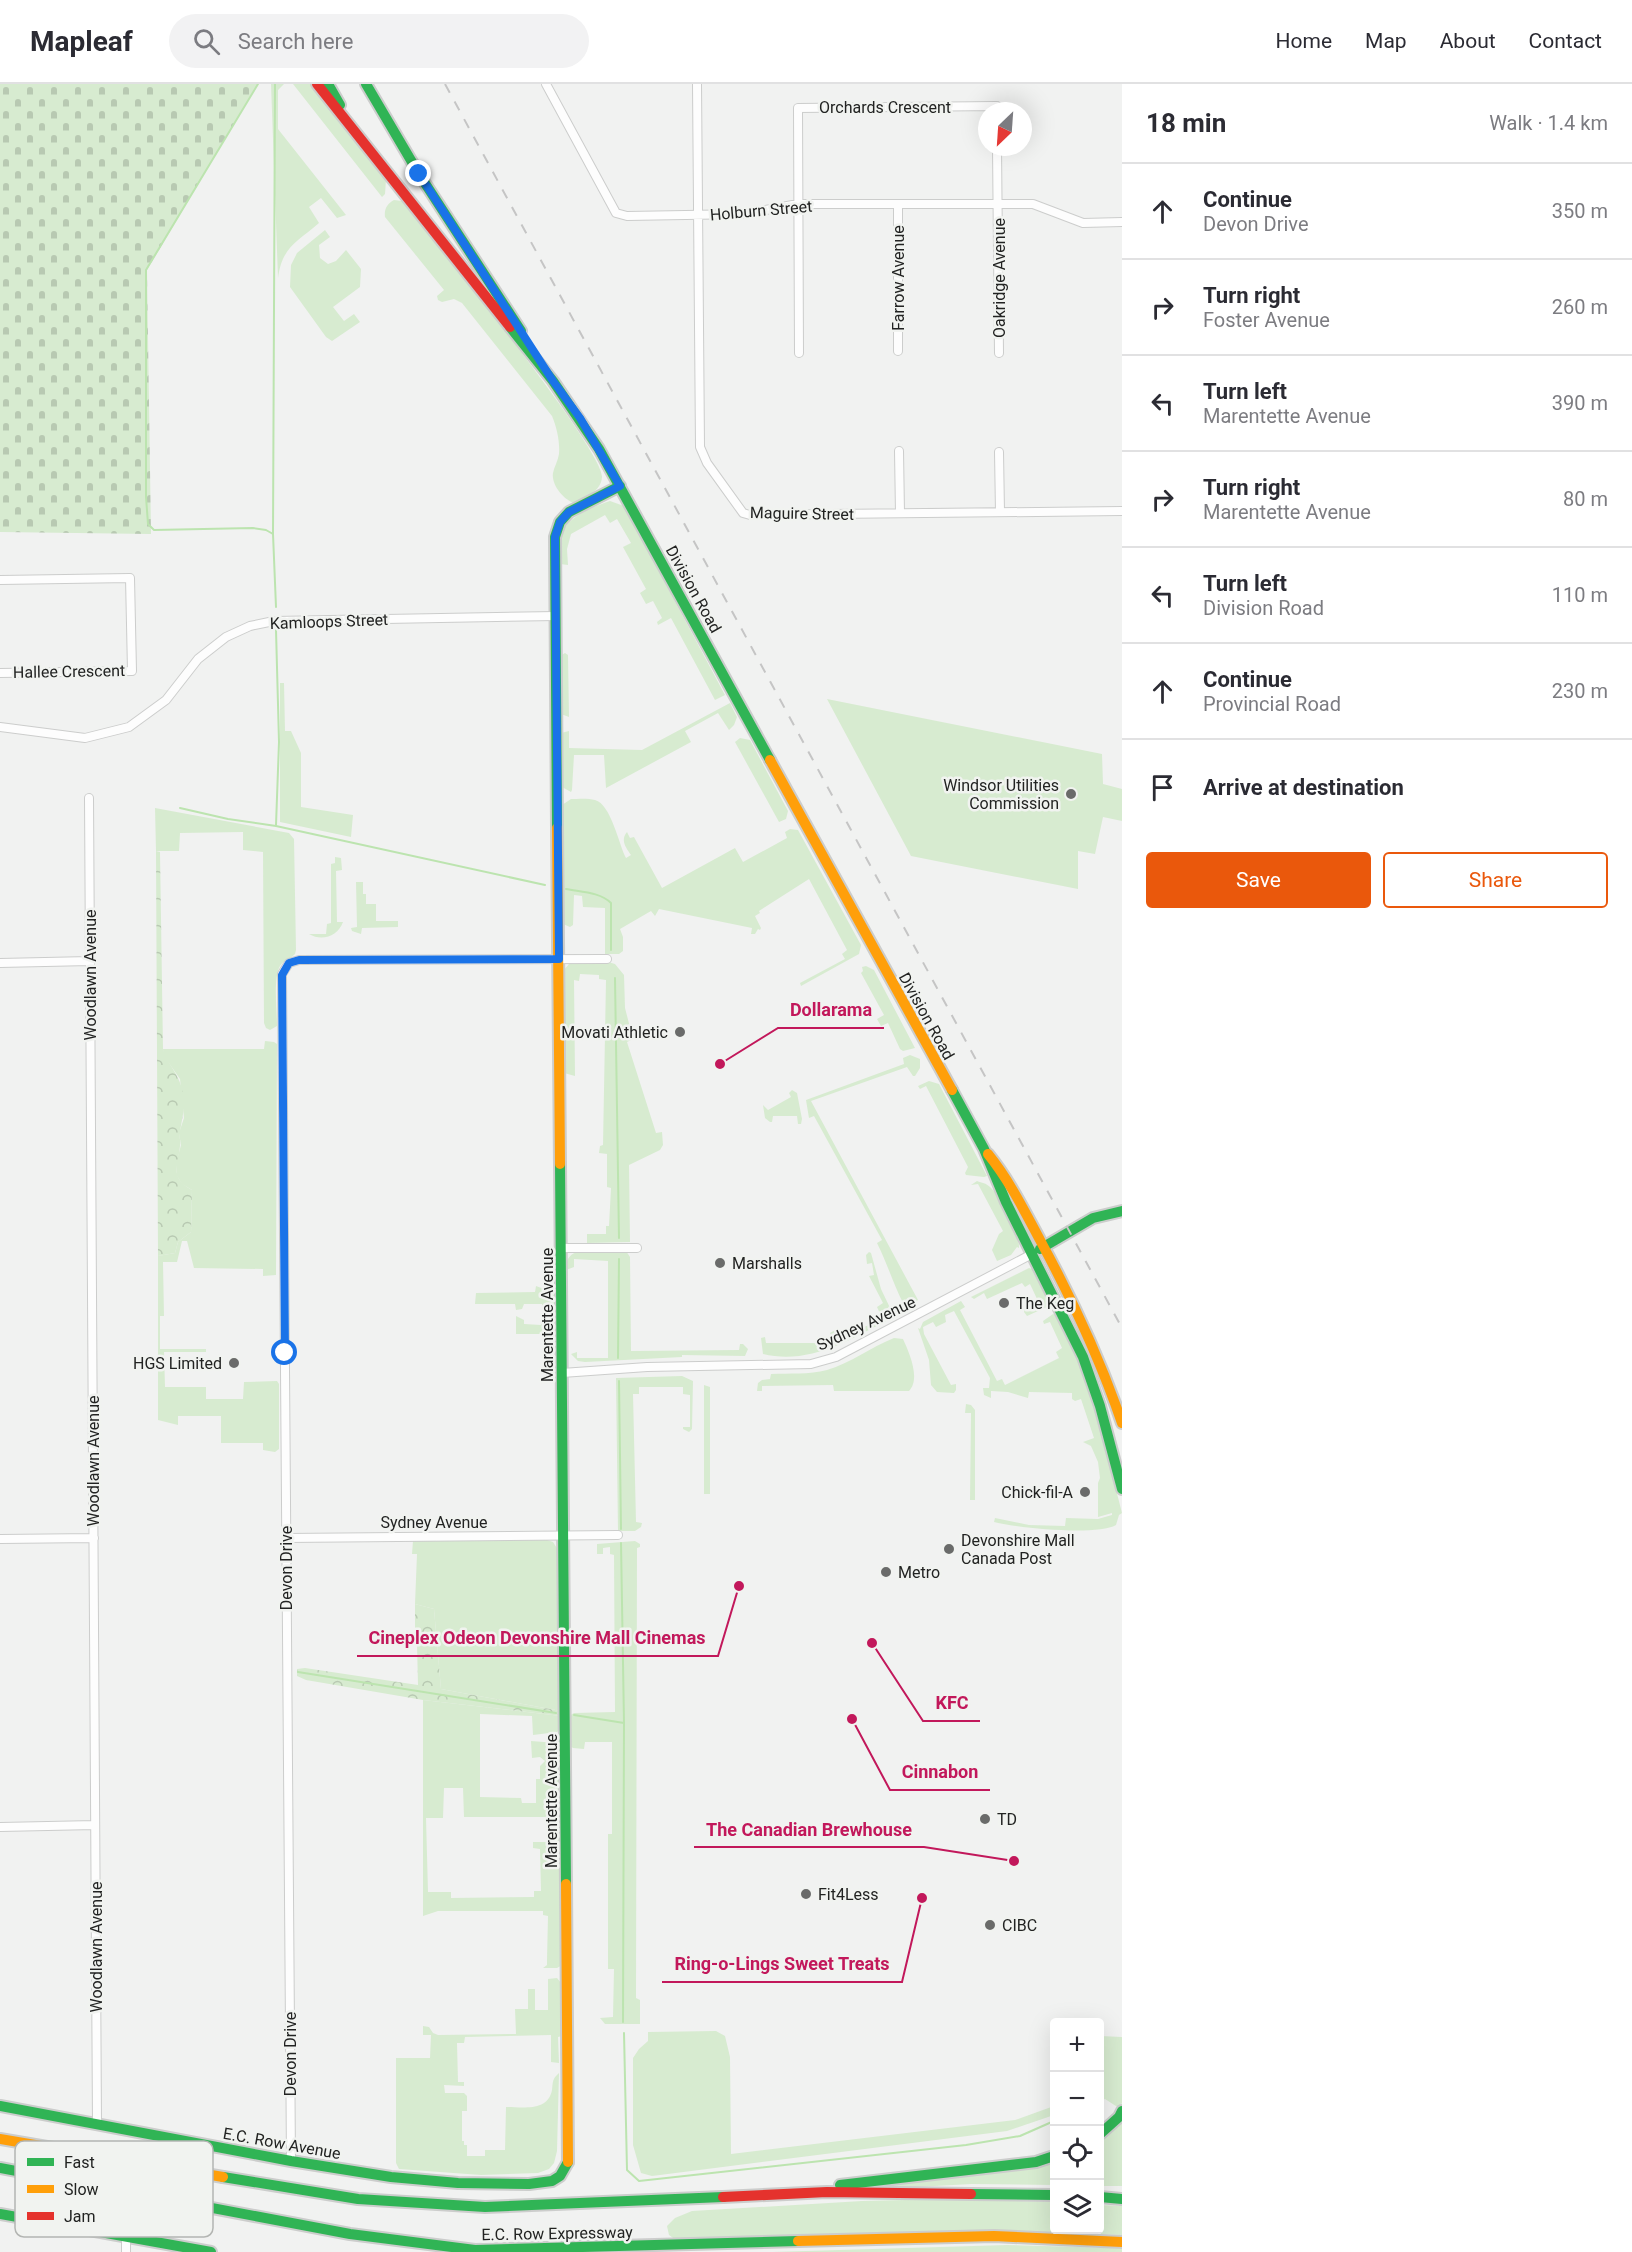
<!DOCTYPE html>
<meta charset="utf-8">
<style>
:root{--surface:#fff;--page:#f2f2f3;--text:#2b2b33;--muted:#7c7c81;--line:#e1e1e2;--accent:#ea580c}
body{margin:0;font-family:Roboto,sans-serif;background:var(--page);color:var(--text)}
.controls{position:absolute;right:18px;bottom:18px;display:grid;overflow:hidden;border-radius:6px;box-shadow:0 6px 24px #0002}
.controls button{width:54px;height:54px;display:grid;place-items:center;padding:0;border:0;border-bottom:2px solid var(--line);background:var(--surface);color:var(--text);font:30px sans-serif}
.compass{position:absolute;left:978px;top:18px;width:54px;height:54px;border-radius:50%;background:var(--surface);box-shadow:0 6px 24px #0002;rotate:205deg}
.stop{position:absolute;width:18px;height:18px;margin:-14px;border:4px solid #1a73e8;border-radius:50%;background:#fff}
.stop.end{background:#1a73e8;border-color:#fff;box-shadow:0 2px 6px #0008}
.list{margin:0;padding:0;list-style:none}
h2{display:flex;justify-content:space-between;align-items:center;height:78px;margin:0;padding:0 24px;font-size:26px}
h2 small{font-size:20px;font-weight:400;color:var(--muted)}
.list li{display:grid;grid-template-columns:39px 1fr auto;gap:18px;align-items:center;box-sizing:border-box;height:96px;padding:0 24px;border-top:2px solid var(--line)}
.list b{display:block;font-size:22px;white-space:nowrap}
.list p{margin:0;font-size:20px;white-space:nowrap;color:var(--muted)}
.list em{font-size:20px;font-style:normal;color:var(--muted)}
.actions{display:flex;gap:12px;padding:18px 24px}
.actions a{flex:1;padding:14px 0;border:2px solid var(--accent);border-radius:6px;text-align:center;font-size:21px;color:var(--accent)}
.actions .main{background:var(--accent);color:#fff}
.icon{flex:none;width:33px;height:33px;fill:none;stroke:currentColor;stroke-width:2;stroke-linecap:round;stroke-linejoin:round}
.map{position:relative;flex:none;width:1122px;height:2168px;overflow:hidden}
header{display:flex;align-items:center;gap:36px;box-sizing:border-box;height:84px;padding:0 30px;background:var(--surface);border-bottom:2px solid var(--line)}
header strong{font-size:28px}
nav{display:flex;gap:33px;margin-inline-start:auto;font-size:21px}
.search{width:420px;height:54px;background:var(--page);display:flex;align-items:center;gap:15px;box-sizing:border-box;padding:0 21px;border-radius:33px;color:var(--muted);font-size:22px}
main{display:flex}
aside{flex:1;background:var(--surface)}
.map>svg:first-child{display:block}
.green{fill:#d7ebd0}
.forest{fill:url(#forest-crowns)}
.cemetery{fill:url(#cemetery-stones)}
.lines{fill:none;stroke-linecap:round;stroke-linejoin:round}
.stream{stroke:#bce4af;stroke-width:2}
.street-casing{stroke:#cccdcc;stroke-width:10}
.fast-casing{stroke:#cccdcc;stroke-width:14}
.slow-casing{stroke:#cccdcc;stroke-width:14}
.jam-casing{stroke:#cccdcc;stroke-width:14}
.street{stroke:#fdfdfd;stroke-width:8}
.fast{stroke:#30b455;stroke-width:10}
.slow{stroke:#ff9f0a;stroke-width:10}
.jam{stroke:#e5322d;stroke-width:10}
.rail{stroke:#c5c5c5;stroke-width:2;stroke-dasharray:10 10;stroke-linecap:butt}
.route{stroke:#1a73e8;stroke-width:8}
.poi-dot{fill:#6a6b6a;stroke:#f1f3f0;stroke-width:2}
.labels{text-anchor:middle;stroke-width:5;stroke-linejoin:round;paint-order:stroke}
.street-label{font-size:16px;fill:#222322;stroke:#f1f3f0}
.poi-label{font-size:16px;fill:#222322;stroke:#f1f3f0;text-anchor:start}
.key{fill:#f1f3f0;stroke:#b3b5b2;stroke-width:1.5}
.key-label{font-size:16px;fill:#222322}
.leader{fill:none;stroke:#c2185b;stroke-width:2}
.callout-dot{fill:#c2185b;stroke:#f1f3f0;stroke-width:2}
.callout-label{font-size:18px;text-anchor:middle;font-weight:bold;fill:#c2185b;stroke:#f1f3f0;stroke-width:5;stroke-linejoin:round;paint-order:stroke}
</style>
<header>
<strong>Mapleaf</strong>
<div class="search"><svg class="icon" aria-label="search" viewBox="0 0 24 24"><circle cx="10" cy="10" r="6"/><path d="M15 15l6 6"/></svg>Search here</div>
<nav><a>Home</a><a>Map</a><a>About</a><a>Contact</a></nav>
</header>
<main>
<div class="map">
<svg width="1122" height="2168" viewBox="0 0 1122 2168">
<defs>
<pattern id="forest-crowns" width="20" height="18" patternUnits="userSpaceOnUse" patternTransform="scale(1.5)"><rect width="20" height="18" fill="#d7ebd0"/><path d="M2 6a3 3 0 1 1 6 0M12 15a3 3 0 1 1 6 0" fill="none" stroke="#b8c9b2"/></pattern>
<pattern id="cemetery-stones" width="16" height="16" patternUnits="userSpaceOnUse" patternTransform="scale(1.5)"><rect width="16" height="16" fill="#d7ebd0"/><path d="M2 7V4a2 2 0 0 1 4 0v3zM10 15v-3a2 2 0 0 1 4 0v3z" fill="#b8c9b2"/></pattern>
</defs>
<rect width="100%" height="100%" fill="#f1f2f1"/>
<path class="green" d="M271,0H284L278,6V45L346,131L337,134L321,114L309,123L319,139C297,158 282,163 278,194Z
M293,0H313L386,96L385,110L382,113Z
M394,116L402,117C430,151 604,366 602,393C601,408 585,413 574,419C564,416 551,401 553,389C554,383 558,377 559,370C560,358 557,344 552,332L462,219L454,215L442,218L438,216L437,212L444,206L385,133C384,125 387,120 394,116Z
M325,146L330,153L319,161L320,174L328,180L336,177L346,166L361,185L360,203L333,223L344,237L354,230L360,238L332,257L326,253L290,203L291,181L297,169Z
M610,417L624,422L725,611L715,616L671,534L658,541L657,538L662,534L653,517L646,520L640,509L646,505L623,463L631,459L617,435L610,439L605,431L571,450L567,465L568,481L560,480C560,472 558,459 560,452C567,432 593,423 610,417Z
M565,569L568,571L569,633L561,630L560,572Z
M280,599H284L285,647H291L301,669V723L353,731L351,753L280,738Z
M827,615L1102,670L1103,700L1122,705V737L1103,733L1095,770L1078,767V805L911,772Z
M730,619L737,633L734,641L729,646L718,629L685,647L691,658L606,704L604,671H574L572,706L571,708L562,703L561,649L569,647V664L642,666Z
M740,654L750,656L788,727L786,735L779,738L735,658Z
M571,715C578,715 588,714 595,716C611,720 619,761 626,774L631,771C626,764 620,756 627,748L630,754L634,753L662,804L735,764L743,778L787,754L785,748L790,745L798,746L861,861L859,870L801,902L800,899L845,875L842,870L847,866L809,795L759,827L760,829L755,832L761,844L760,846L758,845L755,850H751L752,844L659,825L655,832L651,827L620,845L623,853V867L619,870H605V824L583,823L582,812L574,811L573,841L570,843L563,840L562,721Z
M155,724L289,749L294,755L296,866L295,870C290,875 284,876 280,882C273,894 277,927 277,942L270,946L266,944L264,939L263,768L243,766V748L180,749L179,767H156Z
M335,773L341,774L342,786L336,787L337,838H343C338,852 322,858 309,850H326L327,840L331,839V780L335,779Z
M356,798H363V810H366V820H376V837H398V843L362,844L361,850L352,847L351,844L357,843Z
M608,878L615,880L624,891L625,924L633,955L627,958L656,1049L662,1048L663,1061L660,1066L629,1081L630,1158L587,1159V1150H606V1142H609L611,1104L607,1103V1070L599,1069L600,1062L603,1061L606,896L599,895V891L580,890L579,897L574,896L575,992L564,989L563,887L569,880Z
M866,882L874,886L915,964L903,967L900,965L888,939L881,942L877,935L884,931L861,889L863,887L862,883Z
M265,957L274,958L277,960L276,1191L263,1192V1185L194,1184L187,1157H182L177,1178H163L164,1232H160V1265H206V1268H164L165,1303H206V1315H243L244,1298L277,1297L279,1300V1365L275,1368L263,1366V1359H221V1332H178V1341L158,1336V1172L175,1169L178,1158L191,1148L192,1106L182,1100L177,1092L176,1080L181,1061L179,1049L184,1034L180,995L164,972L163,965H264Z
M910,971L920,975V984L915,992H913L907,983L811,1017L918,1216L912,1221L903,1219C893,1199 887,1179 877,1159L882,1156L814,1032L809,1034L806,1016L904,980L903,974Z
M929,997L939,1000L987,1092L984,1093L966,1091L965,1089L968,1083L926,1002L920,1005L918,1002Z
M792,1006L797,1009L802,1035L801,1040H798L797,1032H773L772,1038H770L765,1034L763,1021L768,1026L791,1013L789,1009Z
M977,1097C982,1099 986,1099 990,1103C1001,1112 1020,1150 1019,1164L1017,1163L1011,1171L997,1177L992,1166L999,1150L1003,1147L978,1100L971,1101Z
M626,1167L630,1173L631,1267L739,1266L740,1260H743L748,1265L745,1272L682,1271V1273L585,1278L578,1277L571,1270L577,1268V1274H608V1177L574,1175V1183L566,1186C566,1177 568,1171 577,1168Z
M869,1168L871,1169L881,1205L892,1228L888,1236C848,1257 808,1281 763,1270L761,1254L765,1253L766,1259H821L822,1252L829,1259L834,1256L830,1249L837,1245L843,1254L882,1234L877,1223L883,1219L869,1192L874,1191L872,1179L867,1180L866,1171Z
M1029,1184L1035,1186L1052,1217L1049,1222L1027,1232L1024,1228L1025,1223L1038,1217L1030,1200L1025,1203L1022,1199L987,1215L984,1209L974,1215L971,1213Z
M536,1202C545,1205 552,1208 558,1215V1221L553,1226L542,1225V1220H524L522,1225L516,1226L515,1220H475L476,1209L535,1208Z
M961,1217L965,1223L960,1226L997,1297L1002,1295L1005,1301L1059,1274L1056,1268L1062,1264L1050,1238L1044,1240L1043,1237L1053,1230L1059,1232L1087,1293L1122,1429L1119,1431L1116,1441C1097,1452 1017,1444 994,1438L995,1434L1029,1441L1065,1442L1066,1434L1098,1435L1112,1431V1429L1098,1433V1399L1100,1394L1098,1378L1091,1362L1083,1358L1094,1354L1081,1315L1075,1317L1072,1315V1309L1029,1308L1028,1314L1008,1308L991,1307V1314L984,1311L983,1304H989L990,1294L954,1227L945,1231L946,1238L936,1243L933,1238L923,1243L924,1250L951,1301L956,1300V1306L954,1309L937,1308L931,1301L929,1276L918,1244L920,1245L923,1238Z
M516,1232L524,1236V1240L541,1241L542,1234L554,1233L559,1241L552,1250H516Z
M894,1254L903,1255C909,1268 921,1295 909,1307H834L833,1301L762,1302V1307H757L758,1299L762,1296L770,1295L771,1290C789,1289 809,1291 827,1286C851,1279 871,1263 894,1254Z
M682,1292L693,1297L692,1345L689,1348L683,1345V1343H690V1311L683,1310V1303H639V1310H633L636,1438L642,1439L641,1443L635,1447H618L616,1294Z
M704,1301L710,1303V1410H704Z
M966,1320L971,1321L975,1326V1416H970L971,1329H965Z
M547,1456L553,1458L560,1469L561,1627L441,1605L434,1525L415,1520L417,1470H412L413,1457Z
M635,1457L640,1460V1463L637,1464L636,1914L640,1916V1940H605L600,1934L613,1933L614,1885H608V1750H612V1658H585L584,1665L573,1664L569,1661V1632L574,1629L615,1628L614,1471L610,1470V1463L603,1464V1470H597V1460Z
M423,1616L561,1632L562,1644L557,1648L533,1651L532,1632L480,1630V1713L521,1714L522,1719H536V1695H540V1682L545,1677L540,1673L532,1674L531,1657L557,1659L562,1662V1733L554,1739V1733H464L463,1704H444L443,1734H426L428,1808H451V1814L534,1813V1807H541L540,1765L533,1764V1758H553V1752L559,1751L562,1758L564,1880L557,1884H543L547,1881V1876L548,1832L543,1831V1827H438L423,1832Z
M557,1894L561,1899L562,1952L558,1953L559,1979L551,1978V1951L465,1953L464,1959H457L458,1998H464V2002L444,2001L445,2009H464L467,2012V2027H462V2057H464V2061H467V2072H485V2066H505L506,2023C522,2023 548,2028 552,2006C553,1998 552,1995 559,1989L557,2067L554,2079L549,2085L538,2089L481,2091L399,2085L396,2079V1974H430L431,1951H423V1942L429,1943L433,1949L438,1951L516,1950L515,1925H528V1905H535V1926H548V1895Z
M716,1947L725,1952L730,1973L731,2070L1015,2036L1054,2022V2031L1007,2047L652,2092L641,2089L633,2061V1974L639,1965L648,1957V1948Z
M1100,1952L1122,1953V2019L1119,2024L1105,2015L1100,2017Z
M1122,2035V2102H1100V2056Z
M1054,2076V2101L972,2100L842,2107Z
M947,2115L1054,2118V2146H1100V2121L1122,2122V2151L1038,2148L676,2156L669,2151L667,2142L675,2134L692,2127L862,2117Z
M1007,2161L1114,2164L1122,2165V2168H772Z"/>
<path class="forest" d="M156,767L160,768L163,965C168,982 181,991 183,1011C185,1027 182,1034 180,1048C179,1053 181,1058 180,1062C178,1083 169,1093 192,1106L191,1148L178,1158L175,1169L158,1172Z
M415,1520L434,1525L441,1605L561,1627V1632L423,1616L306,1596L297,1592V1585L305,1584L418,1601L417,1560H415Z"/>
<path class="cemetery" d="M0,0H258L147,186L151,450L0,448Z"/>
<g class="lines">
<path class="stream" d="M258,0L146,186V413L148,440L154,446L253,444L266,446L273,450L276,523
M273,450L275,0
M276,546L279,658L276,741
M180,724L228,735L276,742L545,801
M566,805C581,808 600,808 611,819V866
M615,894L619,1154
M618,1274L619,1175
M619,1297L621,1445
M621,1459L624,1639L623,1938
M298,1588L556,1629
M574,1631L624,1639
M624,1949L627,2086L639,2097L966,2061L1020,2052L1054,2037
M1100,2029L1102,2028"/>
<defs>
<path id="street" d="M546,0L616,129L627,132L744,130L798,120H1033L1083,139L1122,138
M697,0L700,363L707,379L743,429L750,431L1122,427
M997,63L999,269
M898,121V267
M799,269L798,24L997,22V27
M899,367L900,429
M999,368L1000,428
M0,496L130,494L132,587L0,589
M0,643L85,654L129,643L166,616L198,575L226,553L250,542L274,537L556,532
M89,714L97,2040
M0,879L90,877
M561,1164H637
M562,1289L647,1283L811,1280L836,1273L1032,1170
M286,1454L618,1451
M0,1455L94,1454
M0,1743L95,1741
M291,2077L282,890L289,879L299,876L607,875
M126,2153V2168"/>
<path id="fast" d="M328,0L340,21
M366,0L419,90L521,247
M510,243L553,297L599,365L770,676
M557,744L555,453L560,438L569,428L620,402
M952,1006L984,1065L1006,1118L1083,1273L1100,1322L1122,1405
M560,1080L566,1800
M1040,1165L1093,1134L1122,1127
M0,2022L291,2077L391,2093L458,2099L529,2100L552,2097L560,2092L568,2078
M1100,2050L1119,2033L1122,2027
M0,2084L350,2150L475,2166L798,2157
M223,2093L358,2115L485,2123L723,2113
M840,2101L1036,2078L1054,2072
M971,2110L1054,2111
M1100,2113L1122,2115
M0,2130L211,2168"/>
<path id="slow" d="M770,676L952,1006
M557,744L560,1080
M988,1070C1009,1096 1024,1126 1040,1156C1072,1215 1100,1275 1122,1339
M566,1800L568,2078
M0,2055L223,2093
M798,2157L994,2152L1122,2158"/>
<path id="jam" d="M317,0L510,243
M723,2113L827,2108L971,2110"/>
</defs>
<use href="#street" class="street-casing"/>
<use href="#fast" class="fast-casing"/>
<use href="#slow" class="slow-casing"/>
<use href="#jam" class="jam-casing"/>
<use href="#street" class="street"/>
<use href="#fast" class="fast"/>
<use href="#slow" class="slow"/>
<use href="#jam" class="jam"/>
<path class="rail" d="M445,0L1122,1244"/>
</g>
<g class="lines">
<path class="route" d="M285,1269L282,891L289,879L299,876L559,875L555,453L560,438L569,428L620,402L580,334L553,297L419,90"/>
</g>
<g class="poi-dot">
<circle cx="1071" cy="710" r="6"/>
<circle cx="680" cy="948" r="6"/>
<circle cx="720" cy="1179" r="6"/>
<circle cx="1004" cy="1219" r="6"/>
<circle cx="234" cy="1279" r="6"/>
<circle cx="1085" cy="1408" r="6"/>
<circle cx="949" cy="1465" r="6"/>
<circle cx="886" cy="1488" r="6"/>
<circle cx="985" cy="1735" r="6"/>
<circle cx="806" cy="1810" r="6"/>
<circle cx="990" cy="1841" r="6"/>
</g>
<g class="labels">
<g class="street-label">
<text x="885" y="29">Orchards Crescent</text>
<text transform="translate(761 126) rotate(-5)" y="6">Holburn Street</text>
<text transform="translate(898 194) rotate(-90)" y="6">Farrow Avenue</text>
<text transform="translate(999 194) rotate(-90)" y="6">Oakridge Avenue</text>
<text transform="translate(802 429) rotate(1)" y="6">Maguire Street</text>
<text transform="translate(694 505) rotate(61)" y="6">Division Road</text>
<text transform="translate(329 537) rotate(-2)" y="6">Kamloops Street</text>
<text transform="translate(69 587) rotate(-1)" y="6">Hallee Crescent</text>
<text transform="translate(90 891) rotate(-90)" y="6">Woodlawn Avenue</text>
<text transform="translate(927 932) rotate(61)" y="6">Division Road</text>
<text transform="translate(547 1231) rotate(-90)" y="6">Marentette Avenue</text>
<text transform="translate(866 1239) rotate(-25)" y="6">Sydney Avenue</text>
<text transform="translate(93 1377) rotate(-90)" y="6">Woodlawn Avenue</text>
<text x="434" y="1444">Sydney Avenue</text>
<text transform="translate(286 1484) rotate(-90)" y="6">Devon Drive</text>
<text transform="translate(551 1717) rotate(-90)" y="6">Marentette Avenue</text>
<text transform="translate(96 1863) rotate(-90)" y="6">Woodlawn Avenue</text>
<text transform="translate(290 1970) rotate(-90)" y="6">Devon Drive</text>
<text transform="translate(282 2059) rotate(10)" y="6">E.C. Row Avenue</text>
<text transform="translate(557 2149) rotate(-1)" y="6">E.C. Row Expressway</text>
</g>
<g class="poi-label">
<text x="1059" y="707" text-anchor="end">Windsor Utilities<tspan x="1059" dy="18">Commission</tspan></text>
<text x="668" y="954" text-anchor="end">Movati Athletic</text>
<text x="732" y="1185">Marshalls</text>
<text x="1016" y="1225">The Keg</text>
<text x="222" y="1285" text-anchor="end">HGS Limited</text>
<text x="1073" y="1414" text-anchor="end">Chick-fil-A</text>
<text x="961" y="1462">Devonshire Mall<tspan x="961" dy="18">Canada Post</tspan></text>
<text x="898" y="1494">Metro</text>
<text x="997" y="1741">TD</text>
<text x="818" y="1816">Fit4Less</text>
<text x="1002" y="1847">CIBC</text>
</g>
</g>
<rect x="15" y="2057" width="198" height="96" rx="9" class="key"/>
<rect x="27" y="2074" width="27" height="8" fill="#30b455"/>
<rect x="27" y="2101" width="27" height="8" fill="#ff9f0a"/>
<rect x="27" y="2128" width="27" height="8" fill="#e5322d"/>
<g class="key-label">
<text x="64" y="2084">Fast</text>
<text x="64" y="2111">Slow</text>
<text x="64" y="2138">Jam</text>
</g>
<path class="leader" d="M720 980L778 944H884M739 1502L718 1572H357M872 1559L923 1637H980M852 1635L890 1706H990M1014 1777L924 1763H694M922 1814L902 1898H662"/>
<g class="callout-dot">
<circle cx="720" cy="980" r="6"/>
<circle cx="739" cy="1502" r="6"/>
<circle cx="872" cy="1559" r="6"/>
<circle cx="852" cy="1635" r="6"/>
<circle cx="1014" cy="1777" r="6"/>
<circle cx="922" cy="1814" r="6"/>
</g>
<g class="callout-label">
<text x="831" y="932">Dollarama</text>
<text x="537" y="1560">Cineplex Odeon Devonshire Mall Cinemas</text>
<text x="952" y="1625">KFC</text>
<text x="940" y="1694">Cinnabon</text>
<text x="809" y="1752">The Canadian Brewhouse</text>
<text x="782" y="1886">Ring-o-Lings Sweet Treats</text>
</g>
</svg>
<div class="controls">
<button>+</button>
<button>−</button>
<button><svg class="icon" aria-label="locate" viewBox="0 0 24 24"><circle cx="12" cy="12" r="6"/><path d="M12 2v4M12 18v4M2 12h4M18 12h4"/></svg></button>
<button><svg class="icon" aria-label="layers" viewBox="0 0 24 24"><path d="M12 4l9 5-9 5-9-5zM3 14l9 5 9-5"/></svg></button>
</div>
<svg class="compass" viewBox="-18 -18 36 36"><path d="M0-13l5 13h-10z" fill="#e53935"/><path d="M0 13l5-13h-10z" fill="#7c7c81"/></svg>
<div class="stop" style="left:285px;top:1269px"></div>
<div class="stop end" style="left:419px;top:90px"></div>
</div>
<aside>
<h2>18 min<small>Walk · 1.4 km</small></h2>
<ul class="list">
<li><svg class="icon" aria-label="ahead" viewBox="0 0 24 24"><path d="M12 20V5M6 11l6-6 6 6"/></svg><div><b>Continue</b><p>Devon Drive</p></div><em>350 m</em></li>
<li><svg class="icon" aria-label="right" viewBox="0 0 24 24"><path d="M7 20v-9h11M14 6l5 5-5 5"/></svg><div><b>Turn right</b><p>Foster Avenue</p></div><em>260 m</em></li>
<li><svg class="icon" aria-label="left" viewBox="0 0 24 24"><path d="M17 20v-9H6M10 6l-5 5 5 5"/></svg><div><b>Turn left</b><p>Marentette Avenue</p></div><em>390 m</em></li>
<li><svg class="icon" aria-label="right" viewBox="0 0 24 24"><path d="M7 20v-9h11M14 6l5 5-5 5"/></svg><div><b>Turn right</b><p>Marentette Avenue</p></div><em>80 m</em></li>
<li><svg class="icon" aria-label="left" viewBox="0 0 24 24"><path d="M17 20v-9H6M10 6l-5 5 5 5"/></svg><div><b>Turn left</b><p>Division Road</p></div><em>110 m</em></li>
<li><svg class="icon" aria-label="ahead" viewBox="0 0 24 24"><path d="M12 20V5M6 11l6-6 6 6"/></svg><div><b>Continue</b><p>Provincial Road</p></div><em>230 m</em></li>
<li><svg class="icon" aria-label="arrive" viewBox="0 0 24 24"><path d="M6 21V4h12l-3 4 3 4H6"/></svg><div><b>Arrive at destination</b></div></li>
</ul>
<div class="actions"><a class="main">Save</a><a>Share</a></div>
</aside>
</main>
